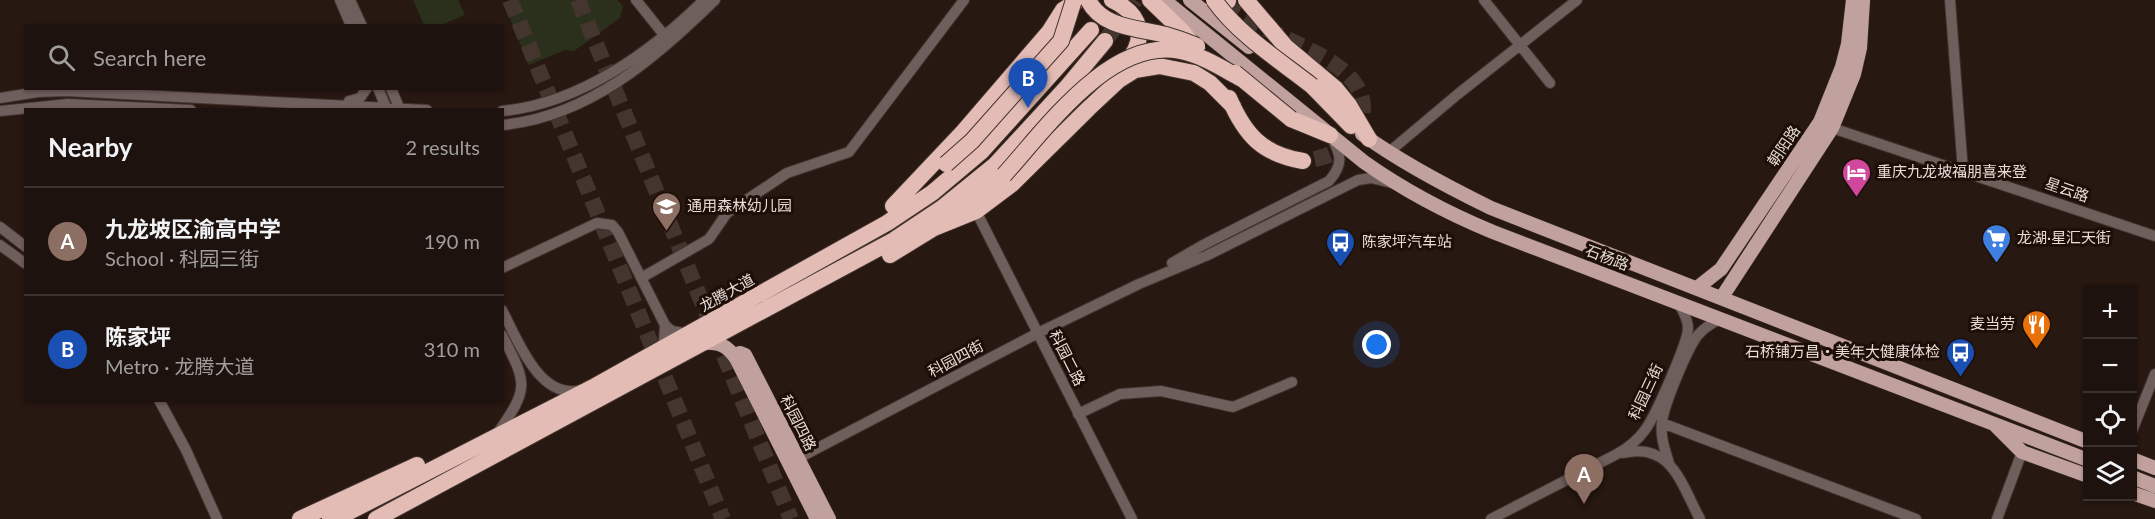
<!DOCTYPE html>
<meta charset="utf-8">
<style>
:root{--surface:#1d120d;--page:#2a201b;--text:#f1f3f6;--muted:#a09e9d;--line:#3b322e;--accent:#1a73e8}
body{margin:0;font-family:Lato,"Noto Sans SC",sans-serif;background:var(--page);color:var(--text)}
.controls{position:absolute;right:18px;bottom:18px;display:grid;overflow:hidden;border-radius:0px;box-shadow:0 2px 4px #0004}
.controls button{width:54px;height:54px;display:grid;place-items:center;padding:0;border:0;border-bottom:2px solid var(--line);background:var(--surface);color:var(--text);font:30px sans-serif}
.you{position:absolute;left:1377px;top:345px;width:21px;height:21px;margin:-15px;border:4px solid #fff;border-radius:50%;background:#1a73e8;box-shadow:0 0 0 9px #1a73e833}
.badge{display:grid;place-items:center;width:39px;height:39px;border-radius:50%;background:var(--accent);color:#fff;font-size:20px;font-weight:700}
.pin{position:absolute;translate:-50% -50px;filter:drop-shadow(0 2px 3px #0008)}
.pin::after{content:'';position:absolute;top:32px;width:21px;height:18px;background:inherit;clip-path:polygon(0 0,100% 0,50% 100%)}
.list{margin:0;padding:0;list-style:none}
h2{display:flex;justify-content:space-between;align-items:center;height:78px;margin:0;padding:0 24px;font-size:26px}
h2 small{font-size:20px;font-weight:400;color:var(--muted)}
.list li{display:grid;grid-template-columns:39px 1fr auto;gap:18px;align-items:center;box-sizing:border-box;height:108px;padding:0 24px;border-top:2px solid var(--line)}
.list b{display:block;font-size:22px;white-space:nowrap}
.list p{margin:0;font-size:20px;white-space:nowrap;color:var(--muted)}
.list em{font-size:20px;font-style:normal;color:var(--muted)}
.icon{flex:none;width:33px;height:33px;fill:none;stroke:currentColor;stroke-width:2;stroke-linecap:round;stroke-linejoin:round}
.map{position:relative;flex:none;width:2155px;height:519px;overflow:hidden}
.search{position:absolute;background:var(--surface);box-shadow:0 2px 4px #0004;left:24px;top:24px;width:480px;height:66px;display:flex;align-items:center;gap:15px;box-sizing:border-box;padding:0 21px;border-radius:0px;color:var(--muted);font-size:22px}
.panel{position:absolute;background:var(--surface);box-shadow:0 2px 4px #0004;left:24px;top:108px;width:480px;height:294px;border-radius:0px}
.map>svg:first-child{display:block}
.green{fill:#2a301c}
.lines{fill:none;stroke-linecap:round;stroke-linejoin:round}
.highway-tunnel{stroke:#44352f;stroke-width:16;stroke-dasharray:16 8;stroke-linecap:butt}
.minor-casing{stroke:#42332d;stroke-width:12}
.major-casing{stroke:#42332d;stroke-width:15}
.highway-casing{stroke:#42332d;stroke-width:18}
.minor{stroke:#6e5e5c;stroke-width:10}
.major{stroke:#c1a19d;stroke-width:14}
.highway{stroke:#e3bcb6;stroke-width:16}
.highway-bridge-casing{stroke:#42332d;stroke-width:18;stroke-linecap:butt}
.highway-bridge{stroke:#e3bcb6;stroke-width:16}
.labels{text-anchor:middle;stroke-width:6;stroke-linejoin:round;paint-order:stroke}
.street-label{font-size:15px;fill:#e7dcd7;stroke:#1d0f08}
.poi-label{font-size:15px;fill:#e7dcd7;stroke:#1d0f08;text-anchor:start}
</style>
<div class="map">
<svg width="2155" height="519" viewBox="0 0 2155 519">
<rect width="100%" height="100%" fill="#271811"/>
<path class="green" d="M413,0H458L465,15L441,25H424Z
M518,0H617L623,6L620,18L574,51L565,50L529,65L506,9L519,3Z"/>
<g class="lines">
<path class="highway-tunnel" d="M510,0L723,519
M578,0L791,519
M1224,6C1243,17 1262,27 1281,36C1318,54 1383,78 1357,131C1347,151 1323,159 1303,161
M1105,41L1135,0"/>
<defs>
<path id="minor" d="M340,0L351,26
M350,0L362,26
M636,0L668,40
M1484,0L1550,83
M1950,0L1963,171
M378,88L387,110
M391,88L400,110
M0,98L38,92L66,91L427,110
M349,101L360,98L367,88
M0,111L68,104L191,110
M502,111C579,104 651,52 704,0
M502,125C588,117 656,58 715,0
M1832,128L2155,236
M1389,152L1458,94L1577,0
M976,211L1132,519
M0,227L26,247
M0,245L26,264
M1172,263L1203,245L1329,181C1344,164 1341,155 1331,136
M502,268L597,223L612,225L618,232L665,325
M641,278L709,239L727,213L787,173L849,152L964,0
M502,310C517,338 539,401 581,390
M660,350L664,341L665,325L672,331L689,334
M159,400L186,450L217,519
M1078,414L1120,394L1161,391L1233,407L1292,382
M1662,423L1916,519
M2132,431L2155,374
M497,434C529,388 528,385 502,335
M1623,453C1672,442 1681,484 1700,519
M791,462L1038,333L1139,284L1208,255L1358,180L1371,178L1392,183
M1669,463C1665,450 1660,436 1662,422C1664,405 1687,349 1698,335C1704,328 1712,323 1720,319
M1491,519L1617,454C1628,448 1637,441 1645,430C1655,417 1688,342 1688,328C1688,318 1682,310 1678,302
M1997,519L2022,452"/>
<path id="major" d="M1164,0L1364,162C1405,191 1447,213 1493,232L2088,460
M1190,0L1249,47
M1362,134C1402,163 1446,186 1491,208L2088,442
M1697,288L1721,269L1820,122L1842,67L1848,44L1853,0
M1722,297L1832,128L1854,74L1860,48L1863,0
M704,343C720,342 728,346 737,360L817,519
M740,353L745,355L829,519
M1996,426L2022,452L2088,476
M2132,459L2155,468
M2132,477L2155,486
M2132,493L2155,501"/>
<path id="highway" d="M1112,0C1143,15 1147,38 1126,64
M1150,0L1181,30L1197,49
M1228,0V1
M1246,0L1286,47L1336,89L1349,105L1369,139
M1312,86L1351,126
M1229,98C1245,135 1262,154 1303,161
M1291,119L1330,135
M893,206L963,132L1049,32L1063,10L1078,0
M934,228L976,211L1012,184L1089,108L1119,80L1135,70L1159,66L1194,73L1210,83L1233,106
M890,255L934,228L1004,175
M300,519L417,465
M330,519L351,511L595,386L887,223L932,193L982,151L1091,30
M376,519L894,240L942,208L995,165L1066,88L1105,41"/>
</defs>
<use href="#minor" class="minor-casing"/>
<use href="#major" class="major-casing"/>
<use href="#highway" class="highway-casing"/>
<use href="#minor" class="minor"/>
<use href="#major" class="major"/>
<use href="#highway" class="highway"/>
<defs>
<path id="highway-bridge" d="M1088,0C1103,29 1139,28 1166,35C1177,38 1187,42 1197,46
M1214,0C1239,35 1279,60 1312,86
M1235,73L1291,119
M946,164L972,141L1061,41L1074,0
M1004,175C1045,130 1110,37 1180,51C1202,55 1223,69 1242,79"/>
</defs>
<use href="#highway-bridge" class="highway-bridge-casing"/>
<use href="#highway-bridge" class="highway-bridge"/>
</g>
<defs>
<symbol id="hotel-pin" viewBox="-11 -11 22 30"><path d="M0 17L-7.5 6A9.5 9.5 0 1 1 7.5 6Z" fill="#d1479c" stroke="#1d0f08"/><path d="M-6-4.5h1.5V1H6V5H4.5V3h-9V5H-6ZM-4 0a1.8 1.8 0 1 1 3.6 0ZM.5 0V-2.5h3Q6-2.5 6 0Z" fill="#fff"/></symbol>
<symbol id="school-pin" viewBox="-11 -11 22 30"><path d="M0 17L-7.5 6A9.5 9.5 0 1 1 7.5 6Z" fill="#8d6e63" stroke="#1d0f08"/><path d="M0-5L7-2L0 1L-7-2ZM-4 1L0 2.5L4 1V4Q0 6-4 4Z" fill="#fff"/></symbol>
<symbol id="supermarket-pin" viewBox="-11 -11 22 30"><path d="M0 17L-7.5 6A9.5 9.5 0 1 1 7.5 6Z" fill="#3f7fe0" stroke="#1d0f08"/><path d="M-6-5.5h2.5l.6 2H6L4.5 2H-2.5L-4.4-4H-6ZM-1.5 3.2a1.3 1.3 0 1 0 .1 0ZM3 3.2a1.3 1.3 0 1 0 .1 0Z" fill="#fff"/></symbol>
<symbol id="bus-pin" viewBox="-11 -11 22 30"><path d="M0 17L-7.5 6A9.5 9.5 0 1 1 7.5 6Z" fill="#1a4fb4" stroke="#1d0f08"/><path d="M-5-6H5V4H4V6H2V4H-2V6H-4V4H-5ZM-3.5-4V0h7V-4ZM-3.5 1.2v1.5H-2V1.2ZM2 1.2v1.5H3.5V1.2Z" fill="#fff"/></symbol>
<symbol id="restaurant-pin" viewBox="-11 -11 22 30"><path d="M0 17L-7.5 6A9.5 9.5 0 1 1 7.5 6Z" fill="#e8710a" stroke="#1d0f08"/><path d="M-5-6h1v4h1v-4h1v4h1v-4h1v5L-1.5 .5V6h-2V.5L-5-1ZM5-6V6H3V1.5H1.5Q1.5-4 5-6Z" fill="#fff"/></symbol>
</defs>
<g fill-rule="evenodd">
<use href="#hotel-pin" x="1840" y="156" width="33" height="45"/>
<use href="#school-pin" x="650" y="190" width="33" height="45"/>
<use href="#supermarket-pin" x="1980" y="222" width="33" height="45"/>
<use href="#bus-pin" x="1324" y="226" width="33" height="45"/>
<use href="#restaurant-pin" x="2020" y="308" width="33" height="45"/>
<use href="#bus-pin" x="1944" y="336" width="33" height="45"/>
</g>
<g class="labels">
<g class="street-label">
<text transform="translate(1784 146) rotate(-56)" y="5">朝阳路</text>
<text transform="translate(2067 190) rotate(19)" y="5">星云路</text>
<text transform="translate(1607 258) rotate(21)" y="5">石杨路</text>
<text transform="translate(727 293) rotate(-29)" y="5">龙腾大道</text>
<text transform="translate(1067 358) rotate(63)" y="5">科园二路</text>
<text transform="translate(956 359) rotate(-28)" y="5">科园四街</text>
<text transform="translate(1646 392) rotate(-65)" y="5">科园三街</text>
<text transform="translate(798 423) rotate(63)" y="5">科园四路</text>
</g>
<g class="poi-label">
<text x="1877" y="177">重庆九龙坡福朋喜来登</text>
<text x="687" y="211">通用森林幼儿园</text>
<text x="2017" y="243">龙湖·星汇天街</text>
<text x="1362" y="247">陈家坪汽车站</text>
<text x="2015" y="329" text-anchor="end">麦当劳</text>
<text x="1940" y="357" text-anchor="end">石桥铺万昌‧美年大健康体检</text>
</g>
</g>
</svg>
<div class="controls">
<button>+</button>
<button>−</button>
<button><svg class="icon" aria-label="locate" viewBox="0 0 24 24"><circle cx="12" cy="12" r="6"/><path d="M12 2v4M12 18v4M2 12h4M18 12h4"/></svg></button>
<button><svg class="icon" aria-label="layers" viewBox="0 0 24 24"><path d="M12 4l9 5-9 5-9-5zM3 14l9 5 9-5"/></svg></button>
</div>
<div class="you"></div>
<div class="pin badge" style="left:1584px;top:504px;background:#8d6e63">A</div>
<div class="pin badge" style="left:1028px;top:108px;background:#1a4fb4">B</div>
<div class="search"><svg class="icon" aria-label="search" viewBox="0 0 24 24"><circle cx="10" cy="10" r="6"/><path d="M15 15l6 6"/></svg>Search here</div>
<section class="panel">
<h2>Nearby<small>2 results</small></h2>
<ul class="list">
<li><span class="badge" style="background:#8d6e63">A</span><div><b>九龙坡区渝高中学</b><p>School · 科园三街</p></div><em>190 m</em></li>
<li><span class="badge" style="background:#1a4fb4">B</span><div><b>陈家坪</b><p>Metro · 龙腾大道</p></div><em>310 m</em></li>
</ul>
</section>
</div>
